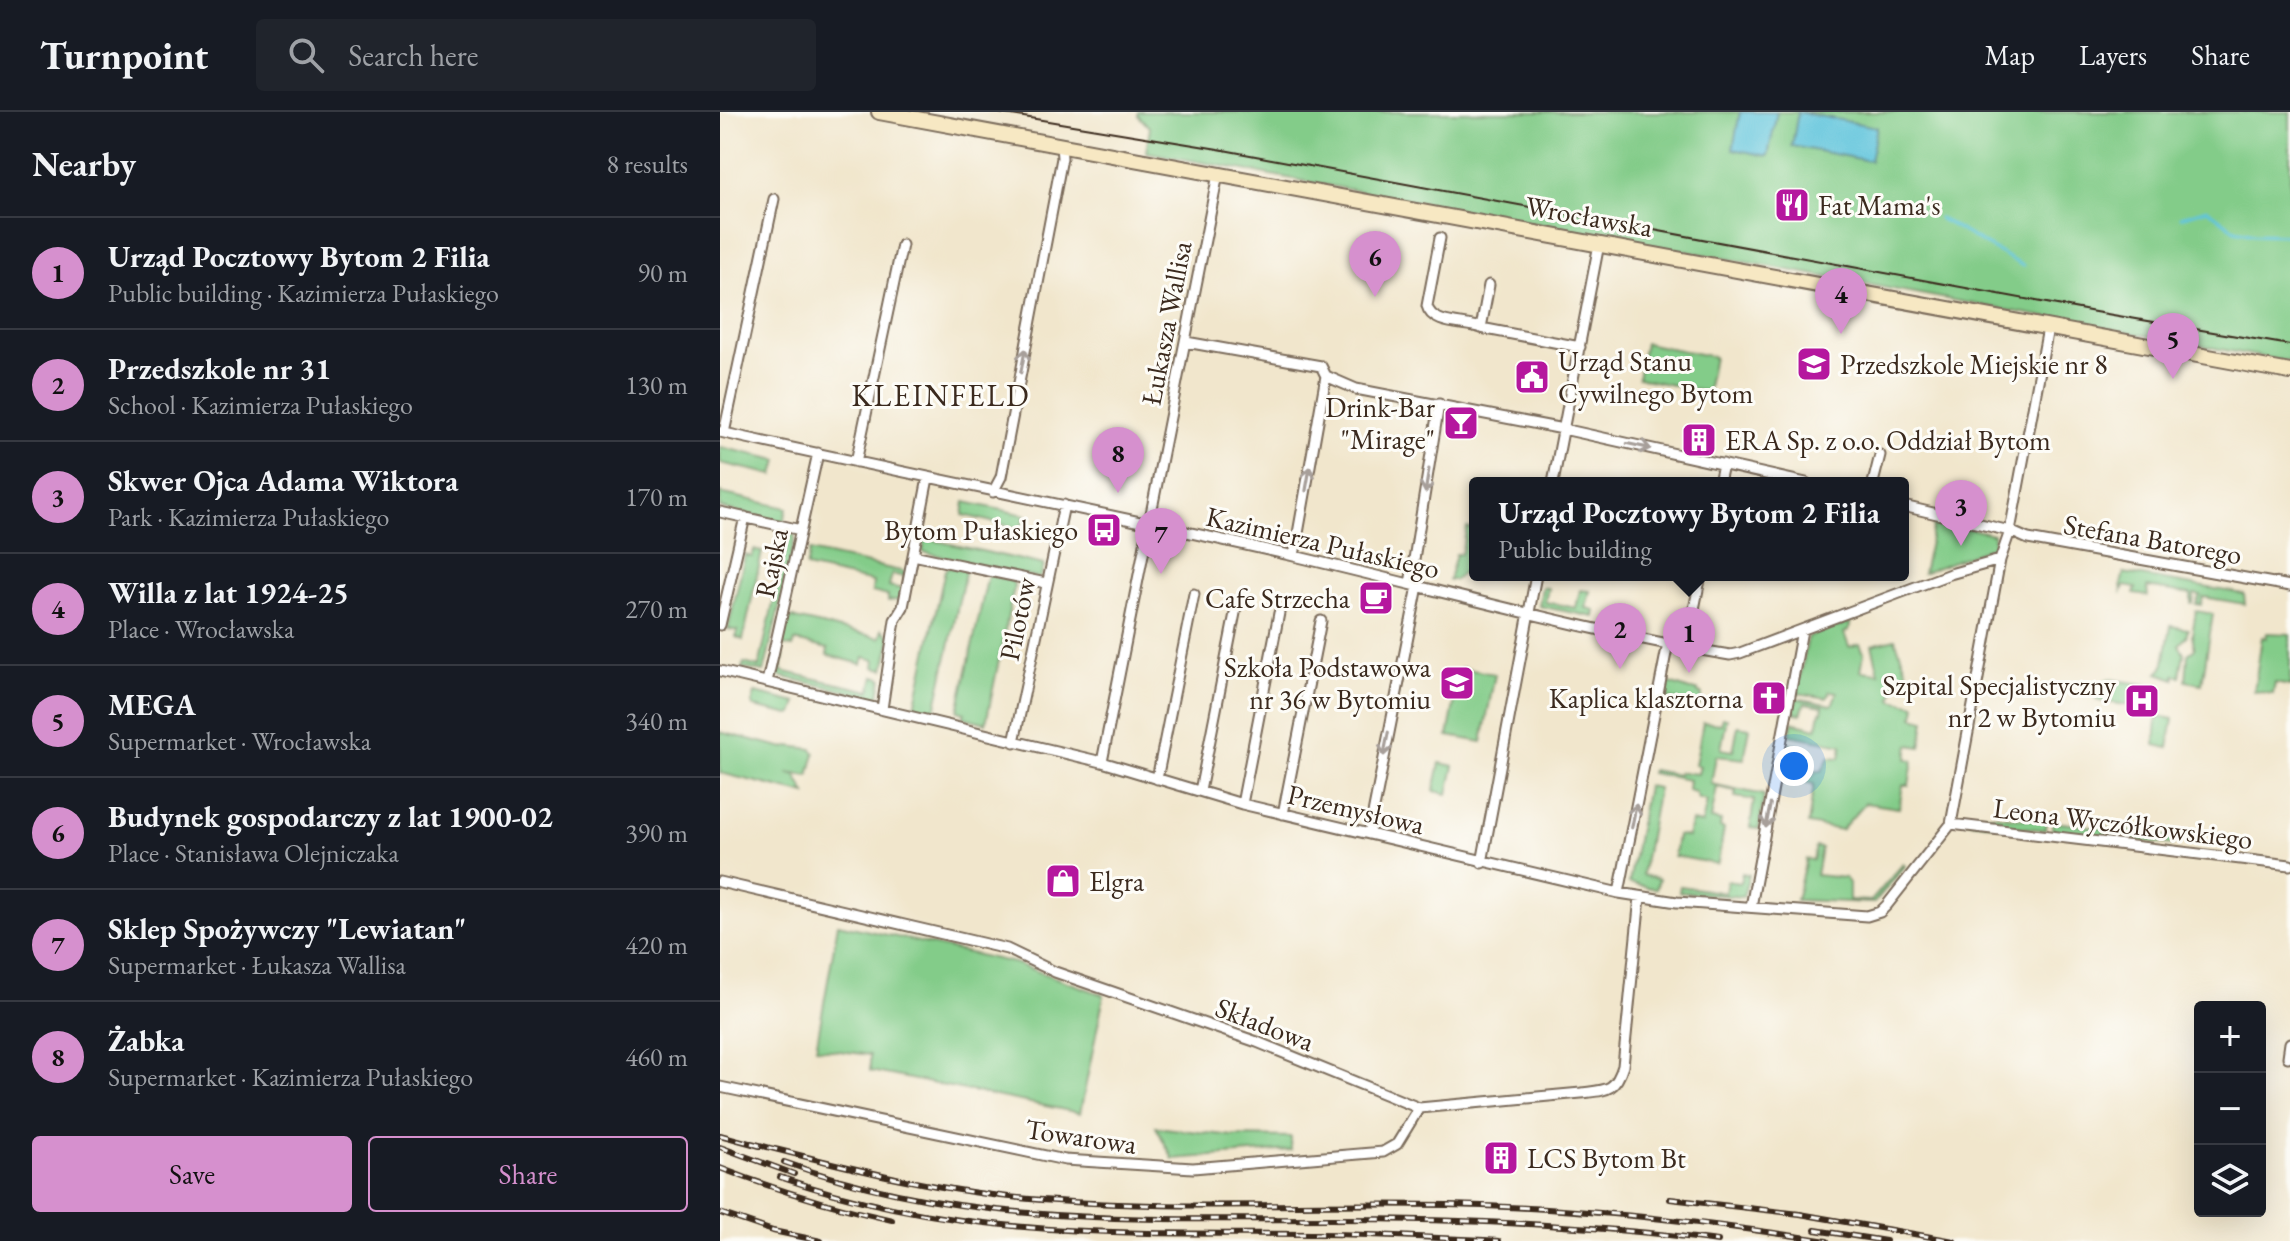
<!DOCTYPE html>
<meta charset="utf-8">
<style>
:root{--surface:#171b24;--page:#20242c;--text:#f1f3f6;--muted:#9ea1a6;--line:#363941;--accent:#d690ce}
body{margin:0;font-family:"EB Garamond",serif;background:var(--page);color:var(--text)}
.controls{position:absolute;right:24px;bottom:24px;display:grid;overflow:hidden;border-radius:8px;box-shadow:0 8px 32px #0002}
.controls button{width:72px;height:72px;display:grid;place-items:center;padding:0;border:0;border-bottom:2px solid var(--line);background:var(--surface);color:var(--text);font:40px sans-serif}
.you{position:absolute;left:1074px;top:654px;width:28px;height:28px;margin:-20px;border:6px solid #fff;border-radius:50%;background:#1a73e8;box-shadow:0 0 0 12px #1a73e833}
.badge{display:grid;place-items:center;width:52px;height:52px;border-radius:50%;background:var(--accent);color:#111;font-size:26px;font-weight:700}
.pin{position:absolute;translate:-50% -66px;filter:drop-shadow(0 2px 4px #0008)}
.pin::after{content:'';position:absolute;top:42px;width:28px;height:24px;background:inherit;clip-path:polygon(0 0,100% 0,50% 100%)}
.popup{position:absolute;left:749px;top:365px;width:440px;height:104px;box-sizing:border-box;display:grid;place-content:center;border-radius:8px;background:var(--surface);filter:drop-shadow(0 2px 6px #0005);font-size:26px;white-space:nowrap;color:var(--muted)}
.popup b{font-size:30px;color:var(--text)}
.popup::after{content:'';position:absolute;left:50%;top:100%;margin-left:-16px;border:16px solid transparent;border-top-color:var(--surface)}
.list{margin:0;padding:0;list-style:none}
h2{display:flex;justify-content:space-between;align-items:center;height:104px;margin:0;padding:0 32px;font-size:34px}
h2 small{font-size:26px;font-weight:400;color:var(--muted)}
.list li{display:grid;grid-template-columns:52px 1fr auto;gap:24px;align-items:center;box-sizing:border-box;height:112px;padding:0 32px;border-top:2px solid var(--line)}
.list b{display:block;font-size:30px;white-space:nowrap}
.list p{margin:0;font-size:26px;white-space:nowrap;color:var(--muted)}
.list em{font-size:26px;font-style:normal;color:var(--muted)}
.actions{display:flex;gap:16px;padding:24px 32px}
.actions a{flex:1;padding:18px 0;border:2px solid var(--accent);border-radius:8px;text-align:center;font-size:28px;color:var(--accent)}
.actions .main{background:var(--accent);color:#111}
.icon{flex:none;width:44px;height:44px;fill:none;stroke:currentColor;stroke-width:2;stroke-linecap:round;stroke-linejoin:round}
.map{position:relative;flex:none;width:1570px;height:1129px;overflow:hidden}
header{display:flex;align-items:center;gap:48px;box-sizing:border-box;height:112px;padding:0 40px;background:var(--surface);border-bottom:2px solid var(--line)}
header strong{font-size:38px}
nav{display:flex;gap:44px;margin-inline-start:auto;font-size:28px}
.search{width:560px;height:72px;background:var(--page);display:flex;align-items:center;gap:20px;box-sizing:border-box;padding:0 28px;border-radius:8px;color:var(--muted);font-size:30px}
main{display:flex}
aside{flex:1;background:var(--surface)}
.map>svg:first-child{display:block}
.green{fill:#83cc89;stroke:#5f7b54;stroke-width:2}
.water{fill:#5fc4dc;stroke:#4d777d;stroke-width:2}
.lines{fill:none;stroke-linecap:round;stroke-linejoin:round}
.stream{stroke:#5fc4dc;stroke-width:3}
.street-casing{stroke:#7b6c5b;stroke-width:13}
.secondary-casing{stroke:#7b6c5b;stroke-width:18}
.street{stroke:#fff;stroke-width:9}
.secondary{stroke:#f7e8c3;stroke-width:14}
.tram{stroke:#3b2a1e;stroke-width:2}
.rail-casing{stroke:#3b2a1e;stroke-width:6}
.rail{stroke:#fdfcf7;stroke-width:3;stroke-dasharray:9;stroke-linecap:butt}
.oneway{stroke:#a79f9a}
.labels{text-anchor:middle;stroke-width:6;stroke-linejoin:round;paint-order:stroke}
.poi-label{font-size:28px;fill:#3b2a1e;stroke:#fdfcf7;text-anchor:start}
.street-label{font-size:28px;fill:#3b2a1e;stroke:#fdfcf7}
.neighbourhood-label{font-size:30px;letter-spacing:2px;fill:#3b2a1e;stroke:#fdfcf7}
</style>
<header>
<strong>Turnpoint</strong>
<div class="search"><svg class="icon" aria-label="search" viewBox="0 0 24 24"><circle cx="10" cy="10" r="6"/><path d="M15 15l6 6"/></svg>Search here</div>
<nav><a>Map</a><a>Layers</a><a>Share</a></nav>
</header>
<main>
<aside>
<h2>Nearby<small>8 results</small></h2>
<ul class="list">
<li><span class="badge">1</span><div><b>Urząd Pocztowy Bytom 2 Filia</b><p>Public building · Kazimierza Pułaskiego</p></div><em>90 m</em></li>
<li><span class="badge">2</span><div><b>Przedszkole nr 31</b><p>School · Kazimierza Pułaskiego</p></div><em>130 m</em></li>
<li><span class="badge">3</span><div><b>Skwer Ojca Adama Wiktora</b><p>Park · Kazimierza Pułaskiego</p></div><em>170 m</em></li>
<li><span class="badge">4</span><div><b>Willa z lat 1924-25</b><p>Place · Wrocławska</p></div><em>270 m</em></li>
<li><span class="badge">5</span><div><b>MEGA</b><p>Supermarket · Wrocławska</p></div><em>340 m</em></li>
<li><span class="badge">6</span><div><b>Budynek gospodarczy z lat 1900-02</b><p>Place · Stanisława Olejniczaka</p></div><em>390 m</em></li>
<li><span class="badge">7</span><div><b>Sklep Spożywczy &quot;Lewiatan&quot;</b><p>Supermarket · Łukasza Wallisa</p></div><em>420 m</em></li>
<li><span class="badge">8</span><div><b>Żabka</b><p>Supermarket · Kazimierza Pułaskiego</p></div><em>460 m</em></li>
</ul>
<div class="actions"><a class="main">Save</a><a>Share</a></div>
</aside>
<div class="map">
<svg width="1570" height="1129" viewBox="0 0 1570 1129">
<rect width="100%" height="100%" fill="#fdfcf7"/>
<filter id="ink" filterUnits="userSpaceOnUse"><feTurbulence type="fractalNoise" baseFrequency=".0125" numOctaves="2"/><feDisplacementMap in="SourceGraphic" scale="16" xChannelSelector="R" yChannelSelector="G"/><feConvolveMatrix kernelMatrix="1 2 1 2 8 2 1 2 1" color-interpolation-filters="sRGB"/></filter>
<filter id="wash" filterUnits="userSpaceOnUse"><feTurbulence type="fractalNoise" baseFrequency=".006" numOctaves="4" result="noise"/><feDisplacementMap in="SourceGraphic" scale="32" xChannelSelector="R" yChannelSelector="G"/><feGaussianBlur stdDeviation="1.8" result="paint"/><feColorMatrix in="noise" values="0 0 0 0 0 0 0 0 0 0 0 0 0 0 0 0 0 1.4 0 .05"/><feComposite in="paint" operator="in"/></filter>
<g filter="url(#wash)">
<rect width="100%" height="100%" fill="#f1e6cc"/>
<path class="green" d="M418,0H1570V250L426,40L430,16L418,3Z
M925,231L994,245L987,280L918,266Z
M0,335L58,348L54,363L0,351Z
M0,381L67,396L64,410L0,396Z
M245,390L305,403L301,417L243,403Z
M1218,409L1273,422L1274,432L1271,435L1203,461L1214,412Z
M747,416L755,418V449L735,468H729L736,442H741Z
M69,420L74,422L75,427L44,560L22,556L24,551L39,555Z
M204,426L324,453L321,464L318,466L203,440Z
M34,438L42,440L23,528L16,525L18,519L8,517L25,443L32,445Z
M90,439L185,460L184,465L172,462L169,474L182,477L178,488L168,489V484L152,480L153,470L86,455Z
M228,455L244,458L245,461L215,599L195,595L225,458Z
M1404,461L1524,482L1525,492L1483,485L1481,493L1476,492L1480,483L1474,482L1473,491H1471V482L1427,475L1428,484L1414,482L1416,476L1404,474L1402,479L1401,472Z
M268,463L293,469L294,475L266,611L243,605L245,601L238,599Z
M822,475L828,476L825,490L856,496L860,478L870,479L866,496L875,498L874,505L819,494Z
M1476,499L1493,502L1482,572L1466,569L1468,542L1475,537L1472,523Z
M74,505L75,507L160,526L162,517L171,526L164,557L154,555L155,548L144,545L142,552L107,543L108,537L75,529L73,535L62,533L67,509Z
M1131,510L1129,518L1124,521L1129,535L1140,532L1144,541L1141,559L1159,561L1152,533L1175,527L1189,564L1187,567H1176L1172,588L1196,593L1194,605L1205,608L1201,635L1189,633L1187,647L1193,648L1189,673H1183L1179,696L1145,691L1121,718L1088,712L1094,672L1062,665L1069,631L1077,633L1072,661L1093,665L1096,659H1102L1109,645L1120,646L1122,633L1070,623L1072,610L1097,616L1100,600H1102L1103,594L1085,591L1081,602L1074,601L1076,586L1112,593L1117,580L1110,579L1107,586L1077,581L1088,525Z
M1451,514L1468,517L1466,525L1459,533L1464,541L1460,564L1455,563V567L1438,561L1443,556Z
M1547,521L1570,522V574L1555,571L1553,582L1534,579L1542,525L1546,526Z
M60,544H64L61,559L150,579L154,564L162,566L159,584L157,586L54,563L57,545Z
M741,556L775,562L762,630L728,624Z
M1388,567L1429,573L1427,596L1380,589L1376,587L1379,572Z
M947,570L970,578H978V581L982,582L981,593L944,586Z
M35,581L77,591L73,602L70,603L34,595L32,592Z
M1443,605L1453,607L1448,636L1435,633L1437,607Z
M1003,606H1007L1001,637L1013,639L1018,614L1030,616L1024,647L996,644L991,672L1044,683L1039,717L1030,716L1034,688L1015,685L1016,679L997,675L991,707L1001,709L1000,715L1004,717L998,750L997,752L954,744L957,723L968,725L971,710L982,712L987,689L978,687L975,680L968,678L969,668L931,661L932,658L958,663L959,660L978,662L980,654L975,653L983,610L1001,612Z
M0,620L65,636L69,634L92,637L95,641L89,664L67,661L76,664L86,682L0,661Z
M720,651L734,654L728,682L714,679Z
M927,674L938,676L922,763L939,767L936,777L909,771Z
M1244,700L1327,709L1325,718L1242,709Z
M1333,710L1400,718L1399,727L1332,719Z
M1407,719L1454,725L1453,733L1405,727Z
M1096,735L1101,736L1096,763L1125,766L1129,771V788L1151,789L1183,752L1185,754L1154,791L1076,788L1086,747L1093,748Z
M1022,761L1029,763L1023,785L959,780L960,774L1005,781L1007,769L1020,771Z
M118,812L294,851L384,883L360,1001L150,959V943L96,936Z
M436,1015L513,1024L571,1025V1038L453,1047Z"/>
<path class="water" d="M1020,0H1057L1048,44L1013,37Z
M1078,0L1157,15L1150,49L1072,34Z"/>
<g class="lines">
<path class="stream" d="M1461,105L1487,97L1515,118L1534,122L1570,123
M1219,106L1303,154"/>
</g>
</g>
<g filter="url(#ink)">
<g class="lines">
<defs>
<path id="street" d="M720,126L707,194C712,214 745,210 761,216
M769,173L761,216L860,235
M466,230L601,254L606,264L636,277L843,317L1086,371
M0,320C191,363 383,400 574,444C719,478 862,519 1010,543L1020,541L1230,462L1280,448
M4,321L54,87
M136,350L182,133
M833,371L879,132
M999,371L1003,352
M1153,371L1160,343
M273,380L281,365L342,46L341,33
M1183,394L1290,419L1308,427L1570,474
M0,400L81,418
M193,443L326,471
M574,444L606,264
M690,472L719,292
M0,513L25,405
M966,536L981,463
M0,559L382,650L522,692L899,781L957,790L1147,804L1160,800L1167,793L1231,712L1280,448L1290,419L1328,216
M47,570L98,341
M162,597L175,508L183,495L208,366
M294,630L344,393
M382,650L498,62
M437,667L474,482
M480,679L517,491
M522,692L559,501
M563,702L601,509
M1231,712L1570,753
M649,722L698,474
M762,751L816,463
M0,770L287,837L335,860L537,930L699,996L861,981C886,978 895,980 903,954L920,785
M899,781L948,531
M1031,795L1082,518
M1568,945L1570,931
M0,975L345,1048L473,1056L663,1040L677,1032L699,996"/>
<path id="secondary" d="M159,0L1570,260"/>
</defs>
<use href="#street" class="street-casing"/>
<use href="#secondary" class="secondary-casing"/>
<use href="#street" class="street"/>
<use href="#secondary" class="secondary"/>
<path class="tram" d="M273,0L498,37L1375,200L1570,233"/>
<defs>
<path id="rail" d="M0,1023L40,1034
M31,1031C123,1054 215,1079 310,1087C449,1099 589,1090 728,1093C855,1095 982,1109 1107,1129
M0,1035L74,1062
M64,1050C245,1115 418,1107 607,1107C737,1107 869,1112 998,1129
M0,1056C56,1078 113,1095 172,1108
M60,1065C240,1128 409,1121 596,1122C657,1122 718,1126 779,1129
M950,1087L1080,1102L1234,1129
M0,1101L53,1119L101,1129
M1095,1118L1166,1129"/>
</defs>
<use href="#rail" class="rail-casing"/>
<use href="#rail" class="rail"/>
</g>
<defs><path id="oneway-shaft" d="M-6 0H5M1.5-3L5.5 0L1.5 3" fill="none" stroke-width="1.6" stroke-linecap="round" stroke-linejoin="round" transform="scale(2)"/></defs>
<g class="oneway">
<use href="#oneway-shaft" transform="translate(303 249) rotate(-79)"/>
<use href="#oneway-shaft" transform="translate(919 334) rotate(12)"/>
<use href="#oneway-shaft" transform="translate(588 367) rotate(-80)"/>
<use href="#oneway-shaft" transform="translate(707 369) rotate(99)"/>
<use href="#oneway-shaft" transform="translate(666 632) rotate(101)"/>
<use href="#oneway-shaft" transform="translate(914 704) rotate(-79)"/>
<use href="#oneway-shaft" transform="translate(1048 704) rotate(101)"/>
</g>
</g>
<defs>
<symbol id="restaurant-square" viewBox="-11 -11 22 22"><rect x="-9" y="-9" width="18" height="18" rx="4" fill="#b5179e" stroke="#fdfcf7"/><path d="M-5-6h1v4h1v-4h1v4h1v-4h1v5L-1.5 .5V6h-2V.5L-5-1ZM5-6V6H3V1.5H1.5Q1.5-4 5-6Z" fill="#fff"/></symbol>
<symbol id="school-square" viewBox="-11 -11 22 22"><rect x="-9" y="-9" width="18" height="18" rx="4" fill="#b5179e" stroke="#fdfcf7"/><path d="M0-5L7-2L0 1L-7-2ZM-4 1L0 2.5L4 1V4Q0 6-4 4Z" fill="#fff"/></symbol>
<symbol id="civic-square" viewBox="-11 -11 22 22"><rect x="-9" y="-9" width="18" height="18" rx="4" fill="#b5179e" stroke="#fdfcf7"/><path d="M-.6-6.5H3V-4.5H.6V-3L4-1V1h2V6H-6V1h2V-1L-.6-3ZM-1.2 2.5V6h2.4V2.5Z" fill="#fff"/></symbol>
<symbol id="bar-square" viewBox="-11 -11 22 22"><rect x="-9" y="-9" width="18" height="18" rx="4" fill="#b5179e" stroke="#fdfcf7"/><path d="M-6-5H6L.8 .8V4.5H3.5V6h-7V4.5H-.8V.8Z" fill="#fff"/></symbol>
<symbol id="building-square" viewBox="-11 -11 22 22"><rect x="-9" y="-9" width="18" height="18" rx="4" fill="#b5179e" stroke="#fdfcf7"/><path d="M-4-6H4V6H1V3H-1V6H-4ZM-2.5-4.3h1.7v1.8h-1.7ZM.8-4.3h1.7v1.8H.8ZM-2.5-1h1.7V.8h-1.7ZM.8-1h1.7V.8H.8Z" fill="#fff"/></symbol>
<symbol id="bus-square" viewBox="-11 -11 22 22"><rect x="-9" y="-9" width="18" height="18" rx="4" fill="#b5179e" stroke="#fdfcf7"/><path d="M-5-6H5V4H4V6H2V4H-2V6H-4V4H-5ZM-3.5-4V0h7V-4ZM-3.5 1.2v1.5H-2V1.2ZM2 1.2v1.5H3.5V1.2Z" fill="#fff"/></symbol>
<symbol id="cafe-square" viewBox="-11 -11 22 22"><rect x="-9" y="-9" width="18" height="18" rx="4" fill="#b5179e" stroke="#fdfcf7"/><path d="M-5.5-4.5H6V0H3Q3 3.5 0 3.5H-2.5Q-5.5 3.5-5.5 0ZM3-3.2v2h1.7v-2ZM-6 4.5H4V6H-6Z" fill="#fff"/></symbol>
<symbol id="church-square" viewBox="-11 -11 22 22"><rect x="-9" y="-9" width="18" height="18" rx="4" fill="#b5179e" stroke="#fdfcf7"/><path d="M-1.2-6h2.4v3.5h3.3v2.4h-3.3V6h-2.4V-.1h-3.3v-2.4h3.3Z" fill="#fff"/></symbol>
<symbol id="hospital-square" viewBox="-11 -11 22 22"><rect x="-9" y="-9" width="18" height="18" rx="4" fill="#b5179e" stroke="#fdfcf7"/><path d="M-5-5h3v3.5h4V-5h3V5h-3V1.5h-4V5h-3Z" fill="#fff"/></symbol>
<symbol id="shop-square" viewBox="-11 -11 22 22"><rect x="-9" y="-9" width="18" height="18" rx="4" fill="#b5179e" stroke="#fdfcf7"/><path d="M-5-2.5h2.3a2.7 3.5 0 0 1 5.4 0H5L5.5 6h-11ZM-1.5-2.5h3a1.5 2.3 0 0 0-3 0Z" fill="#fff"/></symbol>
</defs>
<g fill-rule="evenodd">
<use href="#restaurant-square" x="1052" y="73" width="40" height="40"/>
<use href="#school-square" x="1074" y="232" width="40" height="40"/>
<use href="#civic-square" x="792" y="245" width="40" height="40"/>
<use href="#bar-square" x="721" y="291" width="40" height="40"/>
<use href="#building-square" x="959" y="308" width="40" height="40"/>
<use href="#bus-square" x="364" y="398" width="40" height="40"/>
<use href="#cafe-square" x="636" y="466" width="40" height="40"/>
<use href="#school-square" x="717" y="551" width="40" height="40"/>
<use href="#church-square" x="1029" y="566" width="40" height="40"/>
<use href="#hospital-square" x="1402" y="569" width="40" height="40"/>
<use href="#shop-square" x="323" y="749" width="40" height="40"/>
<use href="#building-square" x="761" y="1026" width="40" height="40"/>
</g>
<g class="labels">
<g class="poi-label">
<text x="1098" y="103">Fat Mama's</text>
<text x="838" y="259">Urząd Stanu<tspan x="838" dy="32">Cywilnego Bytom</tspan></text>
<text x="1120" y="262">Przedszkole Miejskie nr 8</text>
<text x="715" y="305" text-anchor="end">Drink-Bar<tspan x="715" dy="32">"Mirage"</tspan></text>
<text x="1005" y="338">ERA Sp. z o.o. Oddział Bytom</text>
<text x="358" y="428" text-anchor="end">Bytom Pułaskiego</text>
<text x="630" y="496" text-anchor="end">Cafe Strzecha</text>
<text x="711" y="565" text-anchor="end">Szkoła Podstawowa<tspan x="711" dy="32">nr 36 w Bytomiu</tspan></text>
<text x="1396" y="583" text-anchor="end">Szpital Specjalistyczny<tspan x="1396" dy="32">nr 2 w Bytomiu</tspan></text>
<text x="1023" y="596" text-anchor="end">Kaplica klasztorna</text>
<text x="369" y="779">Elgra</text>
<text x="807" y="1056">LCS Bytom Bt</text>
</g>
<g class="street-label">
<text transform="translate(869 104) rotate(10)" y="10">Wrocławska</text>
<text transform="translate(446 211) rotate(-79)" y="10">Łukasza Wallisa</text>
<text transform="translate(1433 427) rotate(10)" y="10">Stefana Batorego</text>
<text transform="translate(603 430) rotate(13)" y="10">Kazimierza Pułaskiego</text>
<text transform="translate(51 451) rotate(-78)" y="10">Rajska</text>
<text transform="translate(297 507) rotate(-78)" y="10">Pilotów</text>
<text transform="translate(636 697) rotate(13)" y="10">Przemysłowa</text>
<text transform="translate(1403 711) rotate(7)" y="10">Leona Wyczółkowskiego</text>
<text transform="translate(545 912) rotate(21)" y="10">Składowa</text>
<text transform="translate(361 1024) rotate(8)" y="10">Towarowa</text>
</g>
<g class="neighbourhood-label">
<text x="221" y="294">KLEINFELD</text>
</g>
</g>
</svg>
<div class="controls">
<button>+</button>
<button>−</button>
<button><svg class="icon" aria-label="layers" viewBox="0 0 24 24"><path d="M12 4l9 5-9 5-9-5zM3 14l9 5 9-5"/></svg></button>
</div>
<div class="you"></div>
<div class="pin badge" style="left:969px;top:561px">1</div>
<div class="popup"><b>Urząd Pocztowy Bytom 2 Filia</b>Public building</div>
<div class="pin badge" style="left:900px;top:557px">2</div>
<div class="pin badge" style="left:1241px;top:434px">3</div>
<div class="pin badge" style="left:1121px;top:222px">4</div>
<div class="pin badge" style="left:1453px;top:267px">5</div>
<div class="pin badge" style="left:655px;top:185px">6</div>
<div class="pin badge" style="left:441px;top:462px">7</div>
<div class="pin badge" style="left:398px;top:381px">8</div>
</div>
</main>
